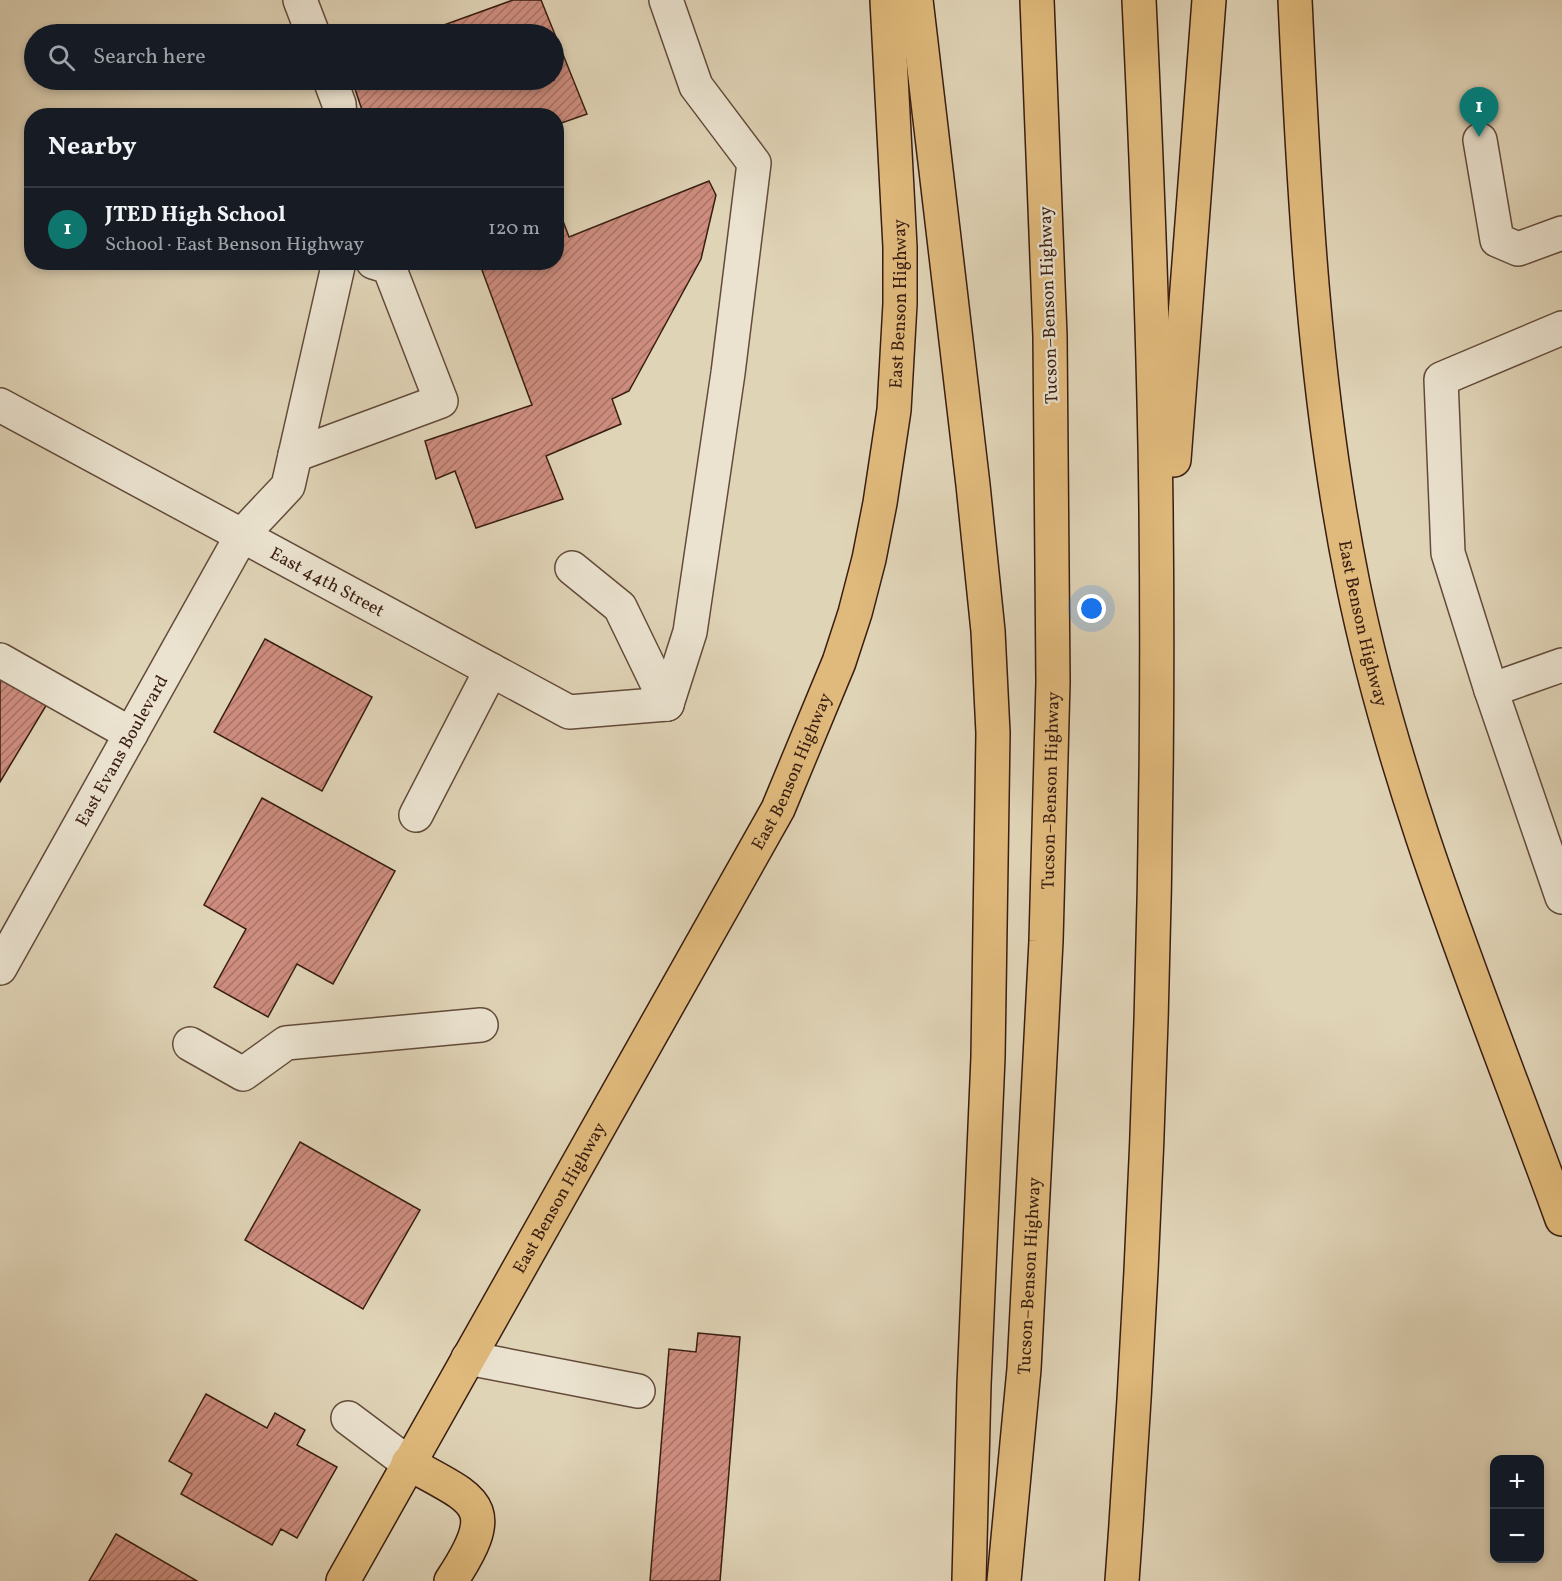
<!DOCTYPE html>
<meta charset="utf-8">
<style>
:root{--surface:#171b24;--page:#242831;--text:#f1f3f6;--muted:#9ea1a6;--line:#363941;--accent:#0f766e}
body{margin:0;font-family:Vollkorn,serif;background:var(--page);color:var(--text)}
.controls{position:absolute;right:18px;bottom:18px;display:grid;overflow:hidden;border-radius:12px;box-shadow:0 3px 9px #0003}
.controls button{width:54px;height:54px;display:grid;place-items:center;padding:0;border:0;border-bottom:2px solid var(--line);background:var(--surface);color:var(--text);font:30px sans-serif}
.you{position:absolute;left:1092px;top:609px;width:21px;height:21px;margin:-15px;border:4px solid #fff;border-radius:50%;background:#1a73e8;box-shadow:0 0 0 9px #1a73e833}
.badge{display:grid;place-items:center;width:39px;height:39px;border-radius:50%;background:var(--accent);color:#fff;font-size:20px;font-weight:700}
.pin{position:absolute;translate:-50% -50px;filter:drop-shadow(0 2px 3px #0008)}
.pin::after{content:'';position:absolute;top:32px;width:21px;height:18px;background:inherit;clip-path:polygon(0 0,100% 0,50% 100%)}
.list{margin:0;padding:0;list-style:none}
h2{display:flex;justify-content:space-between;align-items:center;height:78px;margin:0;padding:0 24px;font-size:26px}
h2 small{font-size:20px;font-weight:400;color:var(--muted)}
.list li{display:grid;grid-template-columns:39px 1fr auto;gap:18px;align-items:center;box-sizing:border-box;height:84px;padding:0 24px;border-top:2px solid var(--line)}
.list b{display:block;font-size:22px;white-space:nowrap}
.list p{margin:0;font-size:20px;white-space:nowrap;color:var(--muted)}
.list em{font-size:20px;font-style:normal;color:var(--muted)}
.icon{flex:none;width:33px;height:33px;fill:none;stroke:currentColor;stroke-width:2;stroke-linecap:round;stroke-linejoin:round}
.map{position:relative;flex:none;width:1562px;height:1581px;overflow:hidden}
.search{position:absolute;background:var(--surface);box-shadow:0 3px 9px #0003;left:24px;top:24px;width:540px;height:66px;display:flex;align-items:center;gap:15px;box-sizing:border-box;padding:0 21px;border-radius:33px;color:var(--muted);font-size:22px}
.panel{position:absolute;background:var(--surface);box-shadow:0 3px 9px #0003;left:24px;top:108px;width:540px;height:162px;border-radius:24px}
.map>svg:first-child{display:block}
.building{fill:url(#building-hatch);stroke:#391d11;stroke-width:1.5}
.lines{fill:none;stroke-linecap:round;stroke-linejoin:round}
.minor-casing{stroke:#634b3a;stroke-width:36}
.major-casing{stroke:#391d11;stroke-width:36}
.highway-casing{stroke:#391d11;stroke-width:36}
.minor{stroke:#ebe3d0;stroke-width:33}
.major{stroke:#e0ba7c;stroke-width:33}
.highway{stroke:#e0ba7c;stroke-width:33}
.labels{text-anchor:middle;stroke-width:4.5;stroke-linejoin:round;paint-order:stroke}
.street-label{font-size:18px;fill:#391d11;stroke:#ebe3d0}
</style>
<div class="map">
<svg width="1562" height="1581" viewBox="0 0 1562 1581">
<defs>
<pattern id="building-hatch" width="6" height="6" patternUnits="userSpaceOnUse" patternTransform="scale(1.5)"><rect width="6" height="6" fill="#ce8d7f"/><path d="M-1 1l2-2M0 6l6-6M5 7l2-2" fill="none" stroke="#a87367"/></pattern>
</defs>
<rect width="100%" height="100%" fill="#e0d4b7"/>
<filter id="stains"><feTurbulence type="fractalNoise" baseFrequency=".00333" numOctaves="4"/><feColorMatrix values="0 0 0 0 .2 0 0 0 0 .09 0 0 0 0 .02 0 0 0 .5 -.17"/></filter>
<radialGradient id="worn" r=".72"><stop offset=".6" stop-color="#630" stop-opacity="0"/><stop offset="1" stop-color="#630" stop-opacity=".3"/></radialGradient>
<path class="building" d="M513,0H541L587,114L556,125V116H364L352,80H554V34H419Z
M709,181L716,195L701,259L629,391L612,399L621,424L546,456L563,499L476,528L455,471L436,479L425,441L532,405L479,262H556V202L569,237Z
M265,639L372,697L322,791L214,732Z
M1,677L47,704L0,782V679Z
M262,798L395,871L333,984L297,964L268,1017L214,987L246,929L204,905Z
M300,1142L420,1210L363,1309L245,1240Z
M698,1333L740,1337L720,1581H650L669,1349L696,1352Z
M206,1394L267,1428L275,1413L305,1430L297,1445L337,1467L297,1538L281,1529L272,1545L181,1494L192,1474L169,1461Z
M116,1534L197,1581H89Z"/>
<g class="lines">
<defs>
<g id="minor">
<path d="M300,0L313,34"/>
<path d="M666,0L696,86L754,163L728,373L690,632L667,704"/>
<path d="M330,80L339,104L340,116"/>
<path d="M1480,140L1497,240L1518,249L1562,233"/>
<path id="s1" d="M0,405L569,712L667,704"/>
<path d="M295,455L441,401L389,267L373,262"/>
<path d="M572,568L620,607L667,704"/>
<path d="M0,660L131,734"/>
<path d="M1562,665L1491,690L1562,897"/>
<path d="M1491,690L1448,553L1441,379L1562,328"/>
<path d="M416,815L491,670"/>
<path id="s2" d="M0,968L242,535L288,486L339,262"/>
<path d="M190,1044L243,1074L286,1043L481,1025"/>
<path d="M468,1358L638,1391"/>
<path d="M348,1418L408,1463"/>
</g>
<g id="major">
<path id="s3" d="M1295,0C1304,195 1314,392 1353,584C1397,800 1487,1012 1562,1219"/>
<path d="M408,1463C476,1501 502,1504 451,1581"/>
<path id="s4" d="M343,1581L778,809L839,662L855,613L869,559L880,503L894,410L900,304V247L887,0"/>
</g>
<g id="highway">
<path d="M916,0L973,485L988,631L993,733L988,1057L974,1385L969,1581"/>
<path d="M1174,460L1209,0"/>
<path id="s5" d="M1004,1581L1024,1369L1046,941L1053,682L1050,336L1037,0"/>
<path d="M1122,1581C1148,1224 1160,866 1156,509C1154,339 1147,169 1139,0"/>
</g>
</defs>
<use href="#minor" class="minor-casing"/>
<use href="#major" class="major-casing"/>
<use href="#highway" class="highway-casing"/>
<use href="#minor" class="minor"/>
<use href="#major" class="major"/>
<use href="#highway" class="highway"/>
</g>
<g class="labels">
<g class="street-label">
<text dy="6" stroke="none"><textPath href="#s4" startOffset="1410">East Benson Highway</textPath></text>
<text transform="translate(1048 305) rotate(-92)" y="6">Tucson–Benson Highway</text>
<text dy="6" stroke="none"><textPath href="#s1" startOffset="372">East 44th Street</textPath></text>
<text dy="6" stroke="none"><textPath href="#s3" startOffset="628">East Benson Highway</textPath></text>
<text dy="6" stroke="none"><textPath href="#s2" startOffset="249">East Evans Boulevard</textPath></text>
<text dy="6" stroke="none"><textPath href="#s4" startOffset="926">East Benson Highway</textPath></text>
<text dy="6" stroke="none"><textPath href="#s5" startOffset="792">Tucson–Benson Highway</textPath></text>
<text dy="6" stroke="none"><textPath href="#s4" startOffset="440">East Benson Highway</textPath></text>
<text dy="6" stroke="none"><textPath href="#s5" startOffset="306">Tucson–Benson Highway</textPath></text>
</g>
</g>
<rect width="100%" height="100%" filter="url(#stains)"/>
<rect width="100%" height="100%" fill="url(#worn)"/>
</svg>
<div class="controls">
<button>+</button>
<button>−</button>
</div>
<div class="you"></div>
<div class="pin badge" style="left:1479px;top:137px">1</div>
<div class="search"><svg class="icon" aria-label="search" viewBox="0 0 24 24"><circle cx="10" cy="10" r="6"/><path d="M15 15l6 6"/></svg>Search here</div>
<section class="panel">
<h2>Nearby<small></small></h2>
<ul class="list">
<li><span class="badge">1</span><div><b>JTED High School</b><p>School · East Benson Highway</p></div><em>120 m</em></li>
</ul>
</section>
</div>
